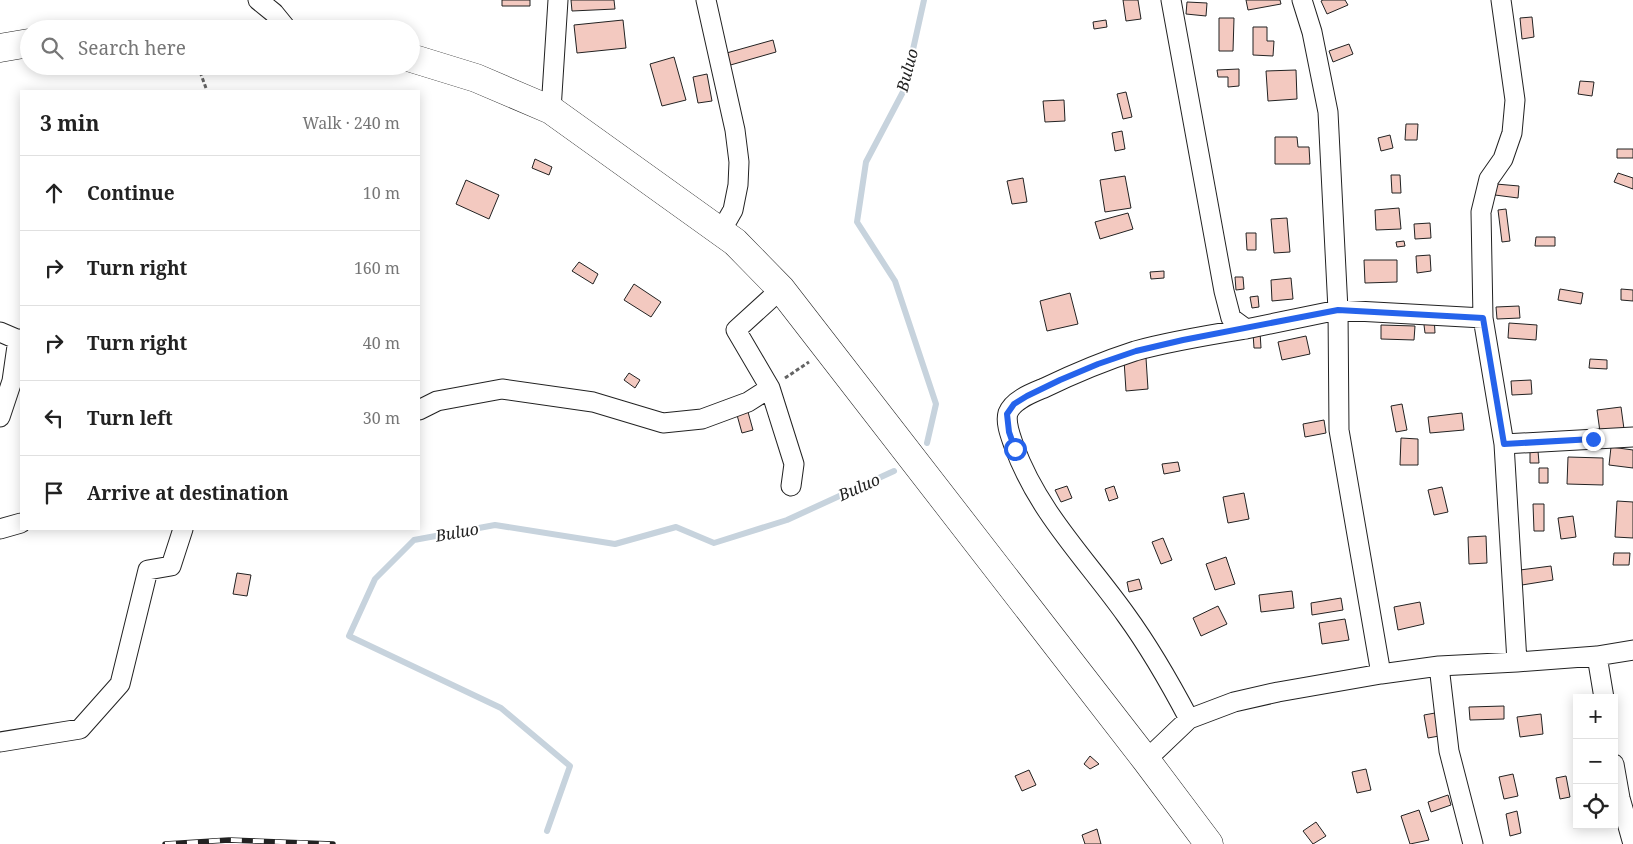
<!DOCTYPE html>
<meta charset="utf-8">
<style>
:root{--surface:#fff;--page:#f6f6f6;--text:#222;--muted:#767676;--line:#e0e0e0}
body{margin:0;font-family:"Noto Serif",serif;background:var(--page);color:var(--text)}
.controls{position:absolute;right:15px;bottom:15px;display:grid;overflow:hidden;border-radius:0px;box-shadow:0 2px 12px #0003}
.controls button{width:45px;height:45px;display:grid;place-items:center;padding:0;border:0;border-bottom:1px solid var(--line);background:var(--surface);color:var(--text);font:25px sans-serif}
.stop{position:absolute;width:15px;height:15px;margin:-11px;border:4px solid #2563eb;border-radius:50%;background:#fff}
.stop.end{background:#2563eb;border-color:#fff;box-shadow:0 1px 5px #0008}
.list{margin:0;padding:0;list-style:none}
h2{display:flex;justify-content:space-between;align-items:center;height:65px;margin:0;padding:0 20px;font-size:21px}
h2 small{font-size:16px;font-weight:400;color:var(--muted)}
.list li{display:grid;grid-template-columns:32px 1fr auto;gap:15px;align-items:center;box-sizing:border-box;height:75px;padding:0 20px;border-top:1px solid var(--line)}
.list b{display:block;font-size:19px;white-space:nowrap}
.list em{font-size:16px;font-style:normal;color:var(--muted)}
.icon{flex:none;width:28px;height:28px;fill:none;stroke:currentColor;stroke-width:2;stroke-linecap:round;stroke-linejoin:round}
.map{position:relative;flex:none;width:1633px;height:844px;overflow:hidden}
.search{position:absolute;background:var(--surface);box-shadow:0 2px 12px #0003;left:20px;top:20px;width:400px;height:55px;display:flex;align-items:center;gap:12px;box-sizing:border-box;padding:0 18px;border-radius:28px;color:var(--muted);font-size:19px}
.panel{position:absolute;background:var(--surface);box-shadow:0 2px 12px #0003;left:20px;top:90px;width:400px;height:440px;border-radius:0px}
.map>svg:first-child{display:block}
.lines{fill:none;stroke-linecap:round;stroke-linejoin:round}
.stream{stroke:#c7d3dd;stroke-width:6}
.building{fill:#f3c9c0;stroke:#222}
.street-casing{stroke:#222;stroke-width:21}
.highway-casing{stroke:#222;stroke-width:29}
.path{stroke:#646464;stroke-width:3;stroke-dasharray:4 2.5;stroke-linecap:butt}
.street{stroke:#fff;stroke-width:19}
.highway{stroke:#fff;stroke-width:28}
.rail-casing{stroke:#222;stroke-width:5.5}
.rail{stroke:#fff;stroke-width:4;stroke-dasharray:11;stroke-linecap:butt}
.route{stroke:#2563eb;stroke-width:6}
.labels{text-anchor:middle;stroke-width:4;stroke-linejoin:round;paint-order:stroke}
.water-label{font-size:16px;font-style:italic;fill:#222;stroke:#fff}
</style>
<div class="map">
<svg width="1633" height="844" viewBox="0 0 1633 844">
<rect width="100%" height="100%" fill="#fff"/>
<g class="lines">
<path class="stream" d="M924,0L904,90L866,162L857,222L895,281L936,404L927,443
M547,831L570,766L501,708L349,636L375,579L414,540L495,525L615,544L676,527L714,543L787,520L894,471"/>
</g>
<path class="building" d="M502,0H530V6H502Z
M571,0H614L615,9L572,11Z
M1123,0H1138L1141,19L1126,21Z
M1246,0H1280L1281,4L1248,10Z
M1323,0H1345L1348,5L1327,14L1321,1Z
M1187,2L1207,3L1206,16L1186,14Z
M1532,17L1534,37L1522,39L1520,18Z
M1219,18H1234L1233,51H1219Z
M623,20L626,48L577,53L574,25Z
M1106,20L1107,27L1094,29L1093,22Z
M1253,27H1267V41H1274L1273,56L1253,55Z
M773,40L776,52L727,66L723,54Z
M1349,44L1353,54L1333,62L1329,51Z
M674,57L686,100L662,106L650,64Z
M1239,69V86L1228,87V77H1218L1217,70Z
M1296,70L1297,99L1268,101L1266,71Z
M707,74L712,101L698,103L693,77Z
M1580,81L1594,82L1592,96L1578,94Z
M1126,92L1132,117L1123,119L1117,94Z
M1064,100L1065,121L1045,122L1043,101Z
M1406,124H1418L1417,140H1405Z
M1122,131L1125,149L1115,151L1112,133Z
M1390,135L1393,148L1381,151L1378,138Z
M1275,137H1297L1298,147H1309L1310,164H1275Z
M1617,149H1633V158H1617Z
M535,159L552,167L549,175L532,168Z
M1618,173L1633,178V189L1614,182Z
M1391,175H1400L1401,193H1392Z
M1125,176L1131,208L1105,212L1100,180Z
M1023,178L1027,202L1012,204L1007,181Z
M466,180L499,195L489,219L456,204Z
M1496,184L1519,186L1518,198L1495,195Z
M1399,208L1401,229L1376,230L1375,210Z
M1506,209L1510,241L1502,242L1498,210Z
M1128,213L1133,229L1100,239L1095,222Z
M1287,218L1290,252L1274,253L1271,219Z
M1430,223L1431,238L1415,239L1414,224Z
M1246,233H1256V250H1247Z
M1536,237H1555V246H1535Z
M1404,241L1405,246L1397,247L1396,242Z
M1430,255L1431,271L1417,273L1416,256Z
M1364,260H1397V282L1365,283Z
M579,262L598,274L593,284L572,271Z
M1164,271V278L1151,279L1150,272Z
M1235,277H1243L1244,289L1236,290Z
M1291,278L1293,299L1272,301L1271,280Z
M634,284L661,302L651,317L624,300Z
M1560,289L1583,293L1581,304L1558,300Z
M1621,289L1633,290V301L1621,300Z
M1070,293L1078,324L1047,331L1040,301Z
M1258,296L1259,307L1252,308L1250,297Z
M1519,306L1520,318L1497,319L1496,307Z
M1434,316L1435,333H1425L1423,317Z
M1509,323L1537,325L1536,340L1508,338Z
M1381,325L1415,326L1414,340L1381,339Z
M1260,332L1261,348H1254L1253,333Z
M1306,336L1310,354L1282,360L1278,342Z
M1146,358L1148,389L1126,391L1124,360Z
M1590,359L1607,360V369L1589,368Z
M629,373L640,380L635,388L624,380Z
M1531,380L1532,394L1512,395L1511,381Z
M1402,404L1407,430L1396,432L1391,406Z
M1621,407L1624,429L1600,432L1597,410Z
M748,412L753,430L742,433L737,415Z
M1462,413L1464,430L1430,433L1428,417Z
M1324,420L1326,433L1305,437L1303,424Z
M1401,438L1418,439V465H1400Z
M1611,447L1633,450V468L1609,465Z
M1530,451H1538L1539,463H1530Z
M1568,457L1603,458V485L1567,484Z
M1178,462L1180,471L1164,474L1162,464Z
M1539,468H1548V483H1539Z
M1067,486L1072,498L1061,502L1055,490Z
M1114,486L1118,498L1109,501L1105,489Z
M1442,487L1448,512L1434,515L1428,490Z
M1244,493L1249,519L1228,523L1223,497Z
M1617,501L1633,502V538L1615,537Z
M1533,504H1544V531H1534Z
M1573,516L1576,537L1561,539L1558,518Z
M1486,536L1487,563L1469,564L1468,537Z
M1163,538L1172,560L1161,564L1152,542Z
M1614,553H1630L1629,565H1613Z
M1226,557L1235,584L1215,590L1206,564Z
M1551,566L1553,580L1522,585L1520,570Z
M237,573L251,575L247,596L233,594Z
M1139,579L1142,589L1129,592L1127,582Z
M1292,591L1294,608L1261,612L1259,595Z
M1341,598L1343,610L1312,615L1311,603Z
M1420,602L1424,624L1398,630L1394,607Z
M1218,606L1227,624L1201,636L1193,618Z
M1345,619L1349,640L1322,644L1319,623Z
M1504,706V719L1470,720L1469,707Z
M1435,713L1439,736L1428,738L1424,715Z
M1541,714L1543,734L1520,737L1517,717Z
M1090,756L1099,764L1090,769L1084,764Z
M1366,769L1371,790L1357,793L1352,772Z
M1029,770L1036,785L1022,791L1015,776Z
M1513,774L1518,796L1504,799L1499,777Z
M1566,776L1570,797L1560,799L1556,778Z
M1448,795L1451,805L1431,812L1428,802Z
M1419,810L1429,840L1410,844L1401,816Z
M1517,811L1521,833L1510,836L1506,814Z
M1316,822L1326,836L1313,844L1303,831Z
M1097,829L1101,844H1085L1082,835Z"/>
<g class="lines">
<defs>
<path id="street" d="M258,0L274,13L287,29
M706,0L735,130L739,162L738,185L733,210L721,231
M1171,0L1224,291L1231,318L1246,329L1338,310L1483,318
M1302,0L1312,32L1328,112L1338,310L1339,430L1381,674
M1501,0L1515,100L1512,133L1503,159L1489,179L1481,212L1483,318L1504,444L1517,662
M551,110L558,0
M781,289L736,330L770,388L794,464L791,486
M0,332L21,341
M419,410L437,401L502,389L593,402L663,423L702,419L748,402L770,388
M0,417L12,381L18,339
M1504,444L1633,437
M0,529L21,523
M1597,656L1604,698
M1439,666L1449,751L1473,844
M1189,719C1170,683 1150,648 1126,615C1086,559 1038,512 1014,446C1011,437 1005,423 1008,413C1013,400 1032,393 1044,388C1073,374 1104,361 1135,351C1171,341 1209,335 1246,329
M0,742L80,729L120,684L148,570L171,566L183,529
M1146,760L1189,719L1234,702L1278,692L1381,674L1439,666L1517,662L1597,656L1633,650
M1614,764L1620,798L1633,844"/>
<path id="highway" d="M0,48L29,43
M411,58L476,78L551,110L735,242L781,289L1146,760L1209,844"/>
</defs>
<use href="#street" class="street-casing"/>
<use href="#highway" class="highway-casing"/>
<path class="path" d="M198,66L207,91
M785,378L809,362"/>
<use href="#street" class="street"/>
<use href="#highway" class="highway"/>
<defs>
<path id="rail" d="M165,844L229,840L333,844"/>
</defs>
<use href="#rail" class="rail-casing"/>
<use href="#rail" class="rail"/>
</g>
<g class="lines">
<path class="route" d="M1015,449L1009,432L1007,414L1014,404L1027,396L1060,380L1098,364L1136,351L1183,340L1338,310L1483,318L1504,444L1593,439"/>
</g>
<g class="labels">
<g class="water-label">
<text transform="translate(907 70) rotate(-75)" y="6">Buluo</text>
<text transform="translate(859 487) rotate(-24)" y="6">Buluo</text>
<text transform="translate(457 532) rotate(-10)" y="6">Buluo</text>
</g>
</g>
</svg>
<div class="controls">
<button>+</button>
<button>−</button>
<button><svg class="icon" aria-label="locate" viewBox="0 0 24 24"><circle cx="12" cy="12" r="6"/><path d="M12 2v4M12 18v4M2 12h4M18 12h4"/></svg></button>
</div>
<div class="stop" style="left:1015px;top:449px"></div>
<div class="stop end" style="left:1593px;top:439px"></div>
<div class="search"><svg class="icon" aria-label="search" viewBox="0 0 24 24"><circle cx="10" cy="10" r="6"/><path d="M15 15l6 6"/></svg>Search here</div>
<section class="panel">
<h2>3 min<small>Walk · 240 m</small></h2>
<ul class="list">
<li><svg class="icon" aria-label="ahead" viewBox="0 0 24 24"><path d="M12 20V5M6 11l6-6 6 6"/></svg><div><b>Continue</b></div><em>10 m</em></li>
<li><svg class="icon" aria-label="right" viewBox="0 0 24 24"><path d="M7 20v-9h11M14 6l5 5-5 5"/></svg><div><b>Turn right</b></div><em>160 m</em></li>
<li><svg class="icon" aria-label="right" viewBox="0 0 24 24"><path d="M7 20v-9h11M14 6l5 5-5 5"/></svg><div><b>Turn right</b></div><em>40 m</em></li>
<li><svg class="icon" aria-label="left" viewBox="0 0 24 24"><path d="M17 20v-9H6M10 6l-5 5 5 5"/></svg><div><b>Turn left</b></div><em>30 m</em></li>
<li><svg class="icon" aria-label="arrive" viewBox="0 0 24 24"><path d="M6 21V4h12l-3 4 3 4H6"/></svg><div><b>Arrive at destination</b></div></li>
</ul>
</section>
</div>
